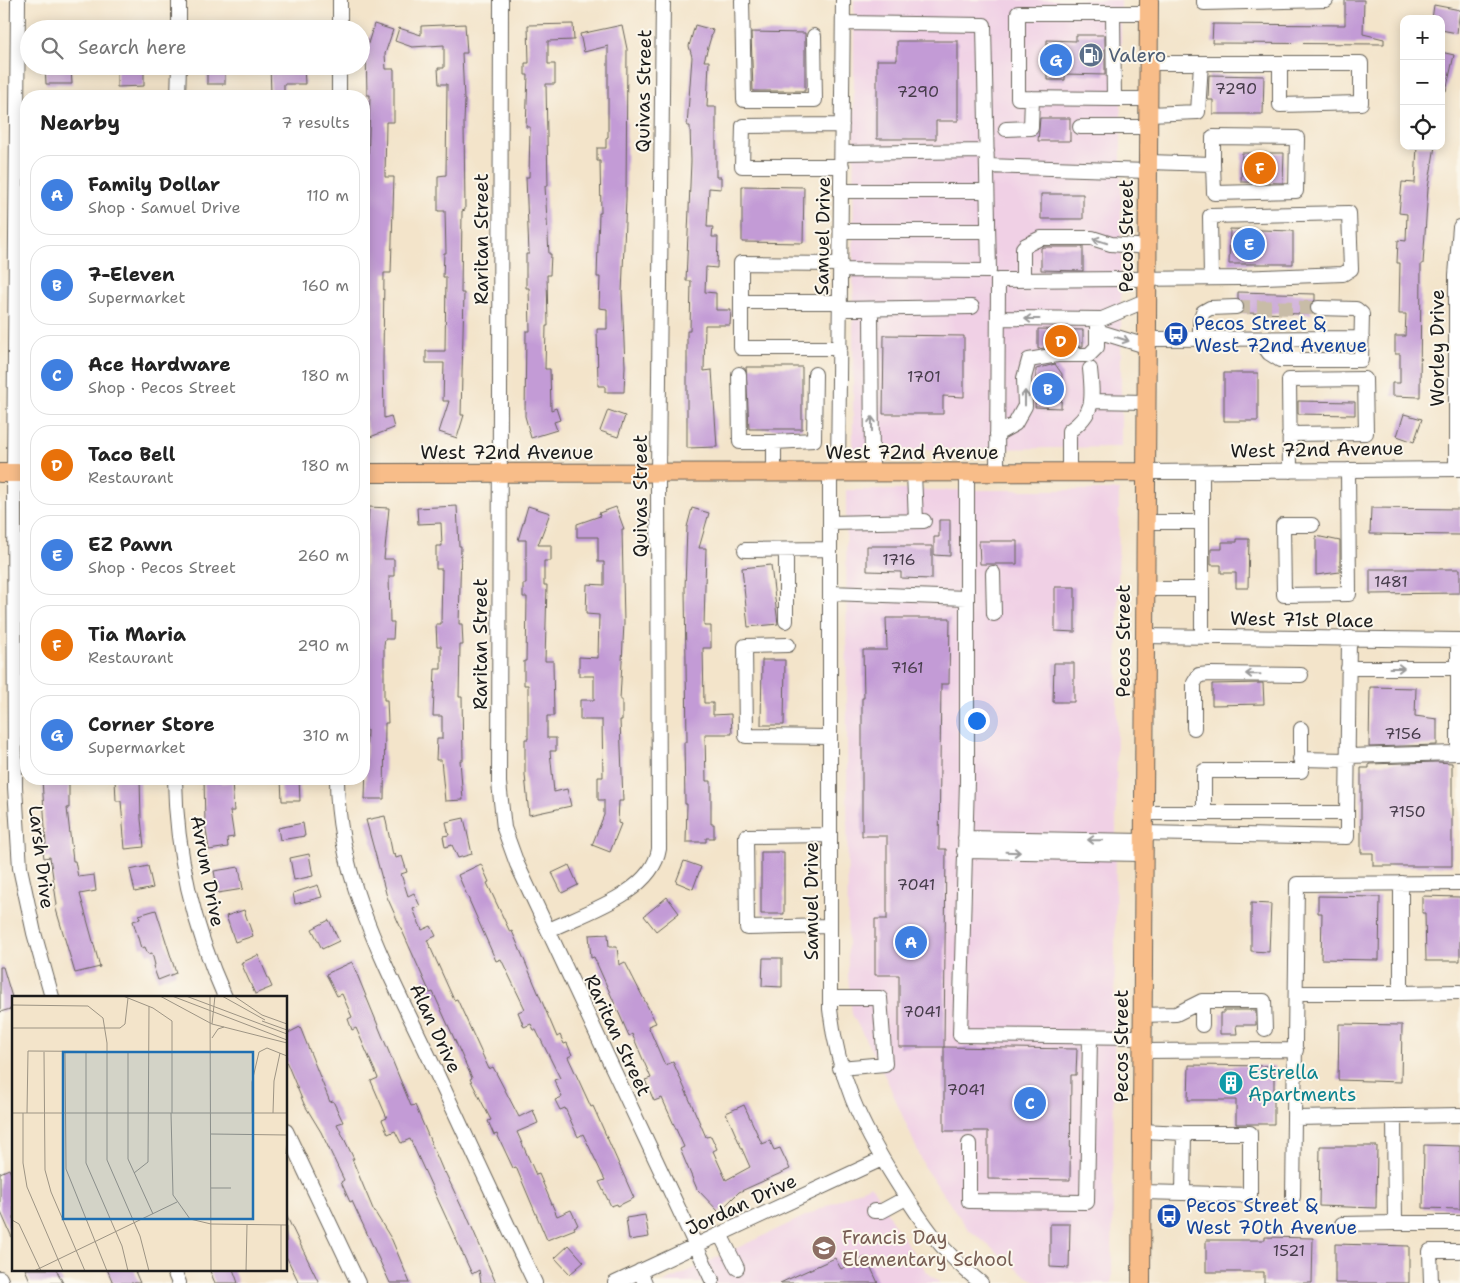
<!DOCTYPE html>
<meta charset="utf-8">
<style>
:root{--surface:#fff;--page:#f2f2f2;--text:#222;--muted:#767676;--line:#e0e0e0;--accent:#1a73e8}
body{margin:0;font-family:"Shantell Sans",sans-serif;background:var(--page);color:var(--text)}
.controls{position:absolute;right:15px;top:15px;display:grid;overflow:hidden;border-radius:10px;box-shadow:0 2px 12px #0003}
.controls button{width:45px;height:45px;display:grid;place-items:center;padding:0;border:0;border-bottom:1px solid var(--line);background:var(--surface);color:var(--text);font:25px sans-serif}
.you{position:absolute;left:976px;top:720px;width:18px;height:18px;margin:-12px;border:4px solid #fff;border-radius:50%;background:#1a73e8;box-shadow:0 0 0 8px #1a73e833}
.badge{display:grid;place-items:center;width:32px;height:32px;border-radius:50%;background:var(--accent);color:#fff;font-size:16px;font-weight:700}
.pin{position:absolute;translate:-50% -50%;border:2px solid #fff;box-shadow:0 1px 5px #0006}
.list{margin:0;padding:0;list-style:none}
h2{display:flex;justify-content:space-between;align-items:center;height:65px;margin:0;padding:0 20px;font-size:21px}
h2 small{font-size:16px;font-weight:400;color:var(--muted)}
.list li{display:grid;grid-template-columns:32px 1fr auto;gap:15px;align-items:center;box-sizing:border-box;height:80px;margin:0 10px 10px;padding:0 10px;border:1px solid var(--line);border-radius:20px}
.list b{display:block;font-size:19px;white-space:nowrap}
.list p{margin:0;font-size:16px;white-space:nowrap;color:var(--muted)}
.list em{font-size:16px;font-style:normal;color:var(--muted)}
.icon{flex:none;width:28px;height:28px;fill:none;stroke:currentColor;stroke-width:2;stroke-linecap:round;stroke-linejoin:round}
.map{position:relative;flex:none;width:1460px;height:1283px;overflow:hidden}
.search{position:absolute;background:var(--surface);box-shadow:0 2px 12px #0003;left:20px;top:20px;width:350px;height:55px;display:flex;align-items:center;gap:12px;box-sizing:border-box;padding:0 18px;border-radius:28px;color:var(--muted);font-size:19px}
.panel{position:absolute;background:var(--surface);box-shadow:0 2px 12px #0003;left:20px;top:90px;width:350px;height:695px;border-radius:20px}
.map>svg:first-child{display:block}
.built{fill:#f0d0e5}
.building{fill:#c39bd6}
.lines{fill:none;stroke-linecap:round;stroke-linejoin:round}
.minor-tunnel{stroke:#c8bca7;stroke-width:14;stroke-dasharray:14 7;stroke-linecap:butt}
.minor-casing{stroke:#676259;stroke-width:16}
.major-casing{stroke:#676259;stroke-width:20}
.minor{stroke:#fff;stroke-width:14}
.major{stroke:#f8bd89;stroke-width:18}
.oneway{stroke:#999}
.labels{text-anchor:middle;stroke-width:4;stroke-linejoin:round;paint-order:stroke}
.number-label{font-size:16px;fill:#463c4a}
.service-label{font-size:19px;fill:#4e5e75;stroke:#fbf7ec;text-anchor:start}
.street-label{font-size:19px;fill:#1c1c1c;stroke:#fbf7ec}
.transit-label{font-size:19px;fill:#164399;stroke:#fbf7ec;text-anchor:start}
.culture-label{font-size:19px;fill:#0d838f;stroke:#fbf7ec;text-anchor:start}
.education-label{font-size:19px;fill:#785e54;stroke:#fbf7ec;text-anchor:start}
.inset-road{fill:none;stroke:#9d9484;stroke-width:1}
.view{fill:#1f6fb2;fill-opacity:0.15;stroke:#1f6fb2;stroke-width:2.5}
.inset-edge{fill:none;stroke:#1c1c1c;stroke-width:2.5}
</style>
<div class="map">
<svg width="1460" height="1283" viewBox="0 0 1460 1283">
<rect width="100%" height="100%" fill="#fbf7ec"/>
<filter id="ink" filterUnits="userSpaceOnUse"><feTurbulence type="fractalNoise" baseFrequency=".02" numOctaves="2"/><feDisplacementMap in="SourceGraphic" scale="10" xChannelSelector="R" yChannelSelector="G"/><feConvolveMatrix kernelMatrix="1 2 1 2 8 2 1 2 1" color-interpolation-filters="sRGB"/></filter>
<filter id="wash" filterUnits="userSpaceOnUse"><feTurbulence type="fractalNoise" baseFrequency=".0096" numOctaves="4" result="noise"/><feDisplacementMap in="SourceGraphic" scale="20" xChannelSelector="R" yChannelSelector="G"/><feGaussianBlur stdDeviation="1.12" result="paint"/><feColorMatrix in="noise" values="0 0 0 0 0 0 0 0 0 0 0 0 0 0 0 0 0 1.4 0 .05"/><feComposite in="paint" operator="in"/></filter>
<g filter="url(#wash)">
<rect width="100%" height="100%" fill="#f3e4ca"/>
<path class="built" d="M854,0H1121V447L853,451Z
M846,490H1119L1112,1283H1040L1026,1276L968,1229L926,1170L887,1080L852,1014L848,977Z
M871,1185L895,1226L926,1271L940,1283H663Z"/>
<g id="blocks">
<path class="building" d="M1345,0H1364L1363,34L1384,39V44L1212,43L1213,24L1345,25Z
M1434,5L1460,10L1457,33L1441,30V19H1432Z
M374,24L393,30L385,54L386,69H394V122H386L385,177H394L391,273H384L383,361L384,418L391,416L394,428L370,437L364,416L367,415L364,331H367L365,281L370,95H367L366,50Z
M465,24L467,53H462L464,100H465L464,122L465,210L462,211L461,293H464L461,415H464L457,438L439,432L449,401H443L444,363H426V351H445L446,277H443L444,253H446L445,211H438V176L446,175L447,84H439L438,68H444V45L412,47L395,41L399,28L421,35V26Z
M573,24L574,40L548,41V64H555V84H546L548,186H545L549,254H551L550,275H547L548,326H546L545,369H550L551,410L556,408L560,420L554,422L557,430L531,438L525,416L526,331H530L529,288H526V254H529L526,177H529L530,127H526L528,75H525V63H529L528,25Z
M622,25L627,49L626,199L622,293L625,366L624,392H605V386H598L597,329H607V309L599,308L600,277H597L599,213H601L600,161H597V148H606V138L608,137V46L584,52L580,34Z
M695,25L713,30L704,61H709L707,107H716V177H721V189L709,188L707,227H713L712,237H718L717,268L706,267L705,292L716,293V310H731L730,325H705L704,371L712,370L717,447L687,448V331H690L691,281H686L691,161L690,126H687L692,57L689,46Z
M751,32L805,33V91H753Z
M1076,35H1105V75L1065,74V80H1047V40L1076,41Z
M897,41H958V121H936V139H877V60H897Z
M1441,52L1454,55L1446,91L1441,90Z
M45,66L71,68L72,84H46Z
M125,66H144V86L117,87V69H125Z
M207,66H225V84H207Z
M270,66H304L305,84H284V94H271Z
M1209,75L1264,76L1263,114H1213V100H1208Z
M1040,118H1070V141H1038Z
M1417,146H1435L1428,188L1423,264H1421L1420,397L1392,396V383H1400V354H1395V336H1405L1406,314H1399L1400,263H1397L1398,240L1406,241L1407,214L1399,213L1402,182L1415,183Z
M1242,153H1284L1283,183L1241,182Z
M742,186L804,187L803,243L742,242Z
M1041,194H1083V219H1041Z
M1230,229L1293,231V264H1229Z
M1043,247H1083V271L1041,270V248Z
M1238,292L1315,294V300L1309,307L1312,314L1242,313L1245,306L1238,299Z
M1038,329L1083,330V346H1057L1038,349Z
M884,335L964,336V397L943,396V414H883Z
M1055,364L1062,374L1061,408L1035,407L1036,369Z
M746,367H802V429H749Z
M1224,373H1258V421H1224Z
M1298,401L1355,402V415L1298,414Z
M608,410L625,416L618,437L600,431Z
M1404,414L1422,419L1414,442L1397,436Z
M457,506L459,546H461L459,624H462L463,645H460L459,697H462L463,760H460L463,800L445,801L441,760H436L437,739H442V716H433L435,669H441V646H437L436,624H441L442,569H436V546H442L441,523L418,524L417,508Z
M528,506L550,513L538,545H551V561H544V585H547L545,661H553L554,716H547V738H556V751H550L554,792L567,789L571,806L529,815L525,775V739H528V685H524V661H526L527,597H523V584H526V540H518Z
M369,507L389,508L384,559H394V576H389L390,622H394L393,639H385L384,645V700H387L388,723H385L384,799H365L367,730H365L364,701L367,607H364V584Z
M616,507L624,529H622L624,623L620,700H622V720H620L623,801H619L618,823L621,824L610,852L592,845L604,815V800H598V777H603L602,720H580V700H594V676H579V657L598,658L599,615L586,614L587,584L604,585V562H598V537H577V524L600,516L599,513Z
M692,508L709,513L699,548H706L704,626H711V648H703L704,703H713V715L731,714L732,734H705L706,781H711V824H714V838H706V842H686L687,804H685L684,742H687L685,588L687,527Z
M1371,508L1460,509V535L1370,534Z
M939,520H950V556L934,555V537H939Z
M1316,536L1340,541V572L1316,575Z
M1237,539H1249L1248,588H1236V573H1221V565H1211V549H1222V542H1237Z
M979,541H1017V564H980Z
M867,546H932V579L901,578V572L867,571Z
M771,565L778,624L748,627L742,568Z
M1370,569H1460V593L1370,594Z
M1055,587H1075V632L1055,631Z
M886,618H950L949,684H941L939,849H946L944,1047H899V975H875V919H887V836H862V698H864L863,650H887Z
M762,660H785L784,725H761Z
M1054,663H1074V702H1053Z
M1263,683L1264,704L1212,705V684Z
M1370,687L1416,688L1415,716L1437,719V745L1369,747Z
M1437,762L1452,763V866H1373V853H1361V768H1369V764Z
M42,779H61V784H69V808H67L73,861H75L78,877L94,875L96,891L80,894L100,967L75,973L55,906L57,905L50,857L44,858L42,844H46Z
M115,779H140L141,819L144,847L125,849L121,801H116Z
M204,779H222V783L232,782L234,811H230L234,837L227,838L228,847L209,850L205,823Z
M281,779H299L300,801H282Z
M385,816L393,855L395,854L396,858L402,856L407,872L401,874L408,896L414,893L420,906L413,909L422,930L431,926L436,936L427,940L454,1000L457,999L489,1069L493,1067L519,1117L533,1110L538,1123L517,1132L536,1175L539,1174L557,1216L571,1210L578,1225L574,1227L575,1229L547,1240L516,1167L513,1168L497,1134L494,1135L488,1121L491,1120L470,1079L472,1078L433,992L430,993L387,897L366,820Z
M464,818L472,854L458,858L452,845L445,847L443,836L449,835L446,822Z
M303,823L305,836L280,840L278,828Z
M761,852H784V914H761Z
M309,854L313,876L294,880L290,858Z
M684,861L701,867L693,889L676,882Z
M481,864L489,882L487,883L510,932L512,931L557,1037L560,1035L564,1044L567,1043L572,1055L568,1057L591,1107L593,1106L634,1198L618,1206L617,1204L611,1206L599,1182L605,1180L583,1134L578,1137L565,1108L560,1110L555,1100L562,1097L554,1080L560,1078L536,1030H534L531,1024L524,1027L518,1012L525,1009L501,959L496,961L458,875Z
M569,865L578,885L562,893L552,873Z
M148,866L153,888L135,892L130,870Z
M239,867L243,889L218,893L214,871Z
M318,885L322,897L295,904L293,893Z
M1318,896L1380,897L1379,960L1321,959L1322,913H1318Z
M1422,896L1460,897V961H1426L1425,913H1422Z
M667,897L679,913L656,931L644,916Z
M1251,903L1271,904L1269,952L1251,951Z
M156,910L176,973L158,980L153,966L155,965L152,953L148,954L145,947L141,948L133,921L140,919L139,915Z
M244,910L253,936L235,942L226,916Z
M329,920L339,941L322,949L312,929Z
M608,934L609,947H617L619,965L625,962L656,1023L648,1026L665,1065L673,1062L706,1137L711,1136L717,1149L713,1151L726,1180L750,1167L726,1113L744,1105L762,1144L770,1141L774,1150L780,1148L790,1169L739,1192L719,1212L697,1189L680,1149L684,1147L662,1098L654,1101L645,1080L651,1078L632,1034L629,1036L594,957L591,958L589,935Z
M258,955L272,987L255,994L241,963Z
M763,958H782V987L762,986Z
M352,962L411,1106L415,1105L444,1173L445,1172L463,1210L464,1209L496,1283H481L479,1270L472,1274L410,1139L401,1143L395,1131L388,1134L382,1120L387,1118L371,1081L378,1078L356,1028L352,1030L348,1019L352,1017L342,994L337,996L326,974Z
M0,967H3L14,1004V1008L0,1012Z
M1224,1010H1256V1025H1236L1237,1034H1220V1013H1224Z
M1339,1024L1402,1025L1401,1082L1338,1080Z
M300,1027L330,1102L333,1101L343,1122L337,1124L354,1159H352L373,1209L392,1240L410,1283H390L352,1201L350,1202L341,1182L344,1180L321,1132L304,1104L286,1061V1034Z
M944,1047L1077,1049L1076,1075H1071L1070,1180L988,1179V1131H944Z
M1189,1065L1274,1066V1124H1236V1100H1188Z
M1424,1145L1460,1146V1209L1423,1208Z
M1320,1146H1377L1376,1208L1319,1206Z
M9,1169L14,1180V1242L0,1210V1173Z
M286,1215L319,1283H299L286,1256Z
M645,1215L649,1237L629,1240L626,1218Z
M1050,1224H1070L1069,1268L1050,1267Z
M1265,1237L1313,1238L1312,1283H1264V1272H1206V1240H1265Z
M1335,1244L1409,1246V1283H1335Z
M569,1245L584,1262L570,1274L555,1258Z
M866,1257L878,1283H780L835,1258L841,1269Z
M25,1269H56L63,1283H31Z
M107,1269H134L140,1283H113Z
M209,1269H233L238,1283H215Z"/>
</g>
</g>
<g filter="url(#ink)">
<use href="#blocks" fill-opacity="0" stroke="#676259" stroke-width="1"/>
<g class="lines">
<path class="minor-tunnel" d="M1236,307L1318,308"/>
<defs>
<path id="minor" d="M18,0L14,473L15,787L20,868L34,933L52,997
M501,0L499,783L504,828L517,864L712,1280
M742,0L744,100H815L814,36
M1204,0V3L1326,0
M1113,13L1114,99L1018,98V13H1148
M179,29V0
M340,29V0
M1148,63H1361V103L1280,105V63
M178,96L179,66
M339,96V66
M1114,99H1148
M1148,114L1198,112L1201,63
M1080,127H1148
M1006,129L1031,128L1032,98
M842,153L987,151
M1148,162L1213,164V137L1297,138L1296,191L1214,193L1213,164
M842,166H742L743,126L842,125
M987,166L1148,171
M841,191H987
M841,231H988
M840,270L989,271L984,25L843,23
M1023,279V248L1026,245L1041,238H1092L1111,244L1148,247
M741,302H840
M840,309L972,307
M871,309L872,473
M998,318L1102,319L1147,300
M1097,331L1146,346
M1200,338V321L1203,312L1210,308L1236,307
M1146,339L1362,338
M1259,339L1269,353L1280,360H1361L1362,314L1356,309L1318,308
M840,348H741V263L841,264
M739,374L740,442H774V473
M1091,401L1146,402
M997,434L1015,424L1025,406L1024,378L1029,360L1057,355H1089L1097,347V319
M1289,434L1366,433L1365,379L1289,380L1290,471
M774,442L814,440L815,374
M1456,469V275L1460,227
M1146,472L1460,469
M830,473V1009C838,1077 860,1124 896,1181C923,1224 941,1251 981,1283
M838,473L843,0
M914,473L916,521
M967,473V781L960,1035L1142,1037
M997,473L998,280L1238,278L1343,274L1351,269L1349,213L1210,216L1211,278
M1069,473V431C1095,413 1093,399 1090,369
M1145,522H1202
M830,523L924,521
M1312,525H1283L1284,595L1349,594L1348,470
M745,550L830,549
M993,573L994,614
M1145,589H1202
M830,593L967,598
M786,621V550
M1144,636L1460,640
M1202,637V472
M788,645L745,646L746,736L830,737
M1348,668H1457
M1194,728V683L1199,675L1210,674L1301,675
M1347,756L1458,753V640
M1300,759L1347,760
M175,779C176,854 194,928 225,997
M337,779C337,879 387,968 429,1057C464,1132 499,1208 535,1283
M1144,813H1347L1349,638
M1204,813V771H1301V729
M1143,833L1347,837V813
M830,835L746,836L747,928L830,926
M965,838L1143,841
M964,851L1143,854
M1401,883V993L1460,992
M549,930C584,913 652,893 659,849L658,473L663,0
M1296,993H1401
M830,998H880L885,1064L840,1068
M1142,1015L1176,1014L1202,1001H1264L1265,1029
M1202,1025V1001
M1142,1051L1296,1050
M1394,1116L1395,1223H1460
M1295,1118L1460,1115
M286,1131L358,1283
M969,1144V1201L1087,1202L1090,1037
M1141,1192L1183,1193L1184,1133L1141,1131
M1183,1193L1250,1195V1133H1184
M1293,1197L1297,884L1460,883
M874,1211H882L906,1198
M1342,1224L1395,1223
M720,1234L737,1268
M173,1269L179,1283
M640,1271L645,1283
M0,1278L2,1283
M615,1283L882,1159
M1431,1283L1430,1251H1460"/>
<path id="major" d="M0,473H26
M364,473L1146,472
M1141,1283L1149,0"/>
</defs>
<use href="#minor" class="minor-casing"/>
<use href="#major" class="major-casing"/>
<use href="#minor" class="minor"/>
<use href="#major" class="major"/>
</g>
<defs><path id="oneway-shaft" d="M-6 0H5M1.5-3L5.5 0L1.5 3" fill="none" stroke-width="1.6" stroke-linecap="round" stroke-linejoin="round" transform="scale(1.25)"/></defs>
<g class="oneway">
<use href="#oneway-shaft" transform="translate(1100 241) rotate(-162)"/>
<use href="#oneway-shaft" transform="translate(1032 319) rotate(-180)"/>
<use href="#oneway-shaft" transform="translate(1122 339) rotate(17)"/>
<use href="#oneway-shaft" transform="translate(1025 398) rotate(-90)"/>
<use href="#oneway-shaft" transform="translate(872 424) rotate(-90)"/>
<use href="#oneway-shaft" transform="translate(1397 668)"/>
<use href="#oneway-shaft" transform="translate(1253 674) rotate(-179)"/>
<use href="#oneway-shaft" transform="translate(1095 840) rotate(-179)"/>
<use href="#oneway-shaft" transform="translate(1013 852) rotate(2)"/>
</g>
</g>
<defs>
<symbol id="fuel-disc" viewBox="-11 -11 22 22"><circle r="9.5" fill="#5c6f8a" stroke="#fbf7ec"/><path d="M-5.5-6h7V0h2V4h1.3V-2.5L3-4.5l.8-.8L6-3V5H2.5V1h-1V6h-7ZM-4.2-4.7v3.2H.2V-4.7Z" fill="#fff"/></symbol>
<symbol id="bus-disc" viewBox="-11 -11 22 22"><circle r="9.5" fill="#1a4fb4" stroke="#fbf7ec"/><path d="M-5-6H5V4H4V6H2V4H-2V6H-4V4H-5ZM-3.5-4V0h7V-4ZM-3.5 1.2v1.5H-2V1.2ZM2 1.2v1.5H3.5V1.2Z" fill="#fff"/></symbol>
<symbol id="building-disc" viewBox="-11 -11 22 22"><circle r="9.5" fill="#0f9aa8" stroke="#fbf7ec"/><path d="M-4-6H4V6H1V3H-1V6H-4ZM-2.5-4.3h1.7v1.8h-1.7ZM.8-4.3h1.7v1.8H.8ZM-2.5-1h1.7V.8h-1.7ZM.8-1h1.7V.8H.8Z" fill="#fff"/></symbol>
<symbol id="school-disc" viewBox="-11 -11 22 22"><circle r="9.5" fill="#8d6e63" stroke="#fbf7ec"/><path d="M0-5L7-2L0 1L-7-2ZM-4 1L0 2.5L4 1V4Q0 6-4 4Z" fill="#fff"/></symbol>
</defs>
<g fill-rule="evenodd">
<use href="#fuel-disc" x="1077" y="41" width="28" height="28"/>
<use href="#bus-disc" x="1162" y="320" width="28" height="28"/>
<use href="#building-disc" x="1217" y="1069" width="28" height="28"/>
<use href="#bus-disc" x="1155" y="1202" width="28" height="28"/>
<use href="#school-disc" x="810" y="1234" width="28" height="28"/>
</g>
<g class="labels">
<g class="number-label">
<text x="1236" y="94">7290</text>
<text x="918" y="97">7290</text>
<text x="924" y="382">1701</text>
<text x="899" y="565">1716</text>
<text x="1391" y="587">1481</text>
<text x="907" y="673">7161</text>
<text x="1403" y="739">7156</text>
<text x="1407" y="817">7150</text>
<text x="916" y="890">7041</text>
<text x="922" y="1017">7041</text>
<text x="966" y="1095">7041</text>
<text x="1289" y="1256">1521</text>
</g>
<g class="service-label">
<text x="1108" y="62">Valero</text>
</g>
<g class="street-label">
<text transform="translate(643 91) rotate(-89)" y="7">Quivas Street</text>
<text transform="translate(822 236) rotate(-89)" y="7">Samuel Drive</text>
<text transform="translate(1126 236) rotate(-90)" y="7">Pecos Street</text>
<text transform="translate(481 239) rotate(-90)" y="7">Raritan Street</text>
<text transform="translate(1437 348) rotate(-90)" y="7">Worley Drive</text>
<text transform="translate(1317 449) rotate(-1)" y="7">West 72nd Avenue</text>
<text x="507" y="459">West 72nd Avenue</text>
<text x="912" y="459">West 72nd Avenue</text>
<text transform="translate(640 496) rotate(-90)" y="7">Quivas Street</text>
<text transform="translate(1302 619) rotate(1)" y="7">West 71st Place</text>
<text transform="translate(1123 641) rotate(-90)" y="7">Pecos Street</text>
<text transform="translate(480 644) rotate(-90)" y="7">Raritan Street</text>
<text transform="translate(42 857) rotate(83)" y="7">Larsh Drive</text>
<text transform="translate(208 871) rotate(79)" y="7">Avrum Drive</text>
<text transform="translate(811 901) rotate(-90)" y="7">Samuel Drive</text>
<text transform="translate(436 1028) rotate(65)" y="7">Alan Drive</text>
<text transform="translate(618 1035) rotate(65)" y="7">Raritan Street</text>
<text transform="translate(1121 1046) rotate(-90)" y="7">Pecos Street</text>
<text transform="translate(741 1204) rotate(-25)" y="7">Jordan Drive</text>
</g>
<g class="transit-label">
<text x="1194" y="330">Pecos Street &amp;<tspan x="1194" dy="22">West 72nd Avenue</tspan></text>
<text x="1186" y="1212">Pecos Street &amp;<tspan x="1186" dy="22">West 70th Avenue</tspan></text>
</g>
<g class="culture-label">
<text x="1248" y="1079">Estrella<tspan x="1248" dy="22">Apartments</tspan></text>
</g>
<g class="education-label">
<text x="842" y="1244">Francis Day<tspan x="842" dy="22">Elementary School</tspan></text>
</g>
</g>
<g transform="translate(12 996)">
<rect width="275" height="275" fill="#f3e4ca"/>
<path class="inset-road" d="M111,0L141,12L160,25V117M148,0L200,28L275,47M160,0L275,44M174,0L275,38M198,0L199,275M210,0L253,24M222,0L250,19L275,28M0,9L76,10L91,22L95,47V164L128,240L137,275M250,25L275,34M200,28L203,0M0,32H108L113,28L116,2M200,42L206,33L212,31M32,56L33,174L39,196L73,275M53,56L54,173L95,275M74,56V167L110,250L116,275M116,56V163L141,218M0,117H200M11,117V167L15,191L51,275M15,117L16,55L160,56M159,117L161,199L178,223L199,228M200,117H275M240,117V86L247,56L255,52L275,60M261,117L262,85L268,57M199,138L275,139M274,158L275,140M122,177L136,166L137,10M199,192H219M0,224L7,228L29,275M199,228L275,229M22,275L165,206M234,275L235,229M269,275V229"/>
<path class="view" d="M51,56H241V223H51Z"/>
<rect width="275" height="275" class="inset-edge"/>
</g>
</svg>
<div class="controls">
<button>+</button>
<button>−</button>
<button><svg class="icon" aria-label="locate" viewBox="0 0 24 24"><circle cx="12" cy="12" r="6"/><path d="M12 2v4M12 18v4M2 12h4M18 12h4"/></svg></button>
</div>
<div class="you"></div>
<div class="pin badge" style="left:911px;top:942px;background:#3f7fe0">A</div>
<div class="pin badge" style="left:1048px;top:389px;background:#3f7fe0">B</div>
<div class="pin badge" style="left:1030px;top:1103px;background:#3f7fe0">C</div>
<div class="pin badge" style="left:1061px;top:341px;background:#e8710a">D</div>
<div class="pin badge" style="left:1249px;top:244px;background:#3f7fe0">E</div>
<div class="pin badge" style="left:1260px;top:168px;background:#e8710a">F</div>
<div class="pin badge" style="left:1056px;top:60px;background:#3f7fe0">G</div>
<div class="search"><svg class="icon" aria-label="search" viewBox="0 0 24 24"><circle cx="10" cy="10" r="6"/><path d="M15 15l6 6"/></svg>Search here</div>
<section class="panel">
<h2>Nearby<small>7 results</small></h2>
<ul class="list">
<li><span class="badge" style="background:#3f7fe0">A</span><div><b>Family Dollar</b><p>Shop · Samuel Drive</p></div><em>110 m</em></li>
<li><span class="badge" style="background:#3f7fe0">B</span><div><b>7-Eleven</b><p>Supermarket</p></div><em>160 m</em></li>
<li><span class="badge" style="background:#3f7fe0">C</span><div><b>Ace Hardware</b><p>Shop · Pecos Street</p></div><em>180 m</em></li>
<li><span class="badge" style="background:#e8710a">D</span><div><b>Taco Bell</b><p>Restaurant</p></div><em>180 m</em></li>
<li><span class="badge" style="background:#3f7fe0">E</span><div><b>EZ Pawn</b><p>Shop · Pecos Street</p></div><em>260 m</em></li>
<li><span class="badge" style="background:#e8710a">F</span><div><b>Tia Maria</b><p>Restaurant</p></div><em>290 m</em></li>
<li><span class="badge" style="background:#3f7fe0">G</span><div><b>Corner Store</b><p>Supermarket</p></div><em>310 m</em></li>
</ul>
</section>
</div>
